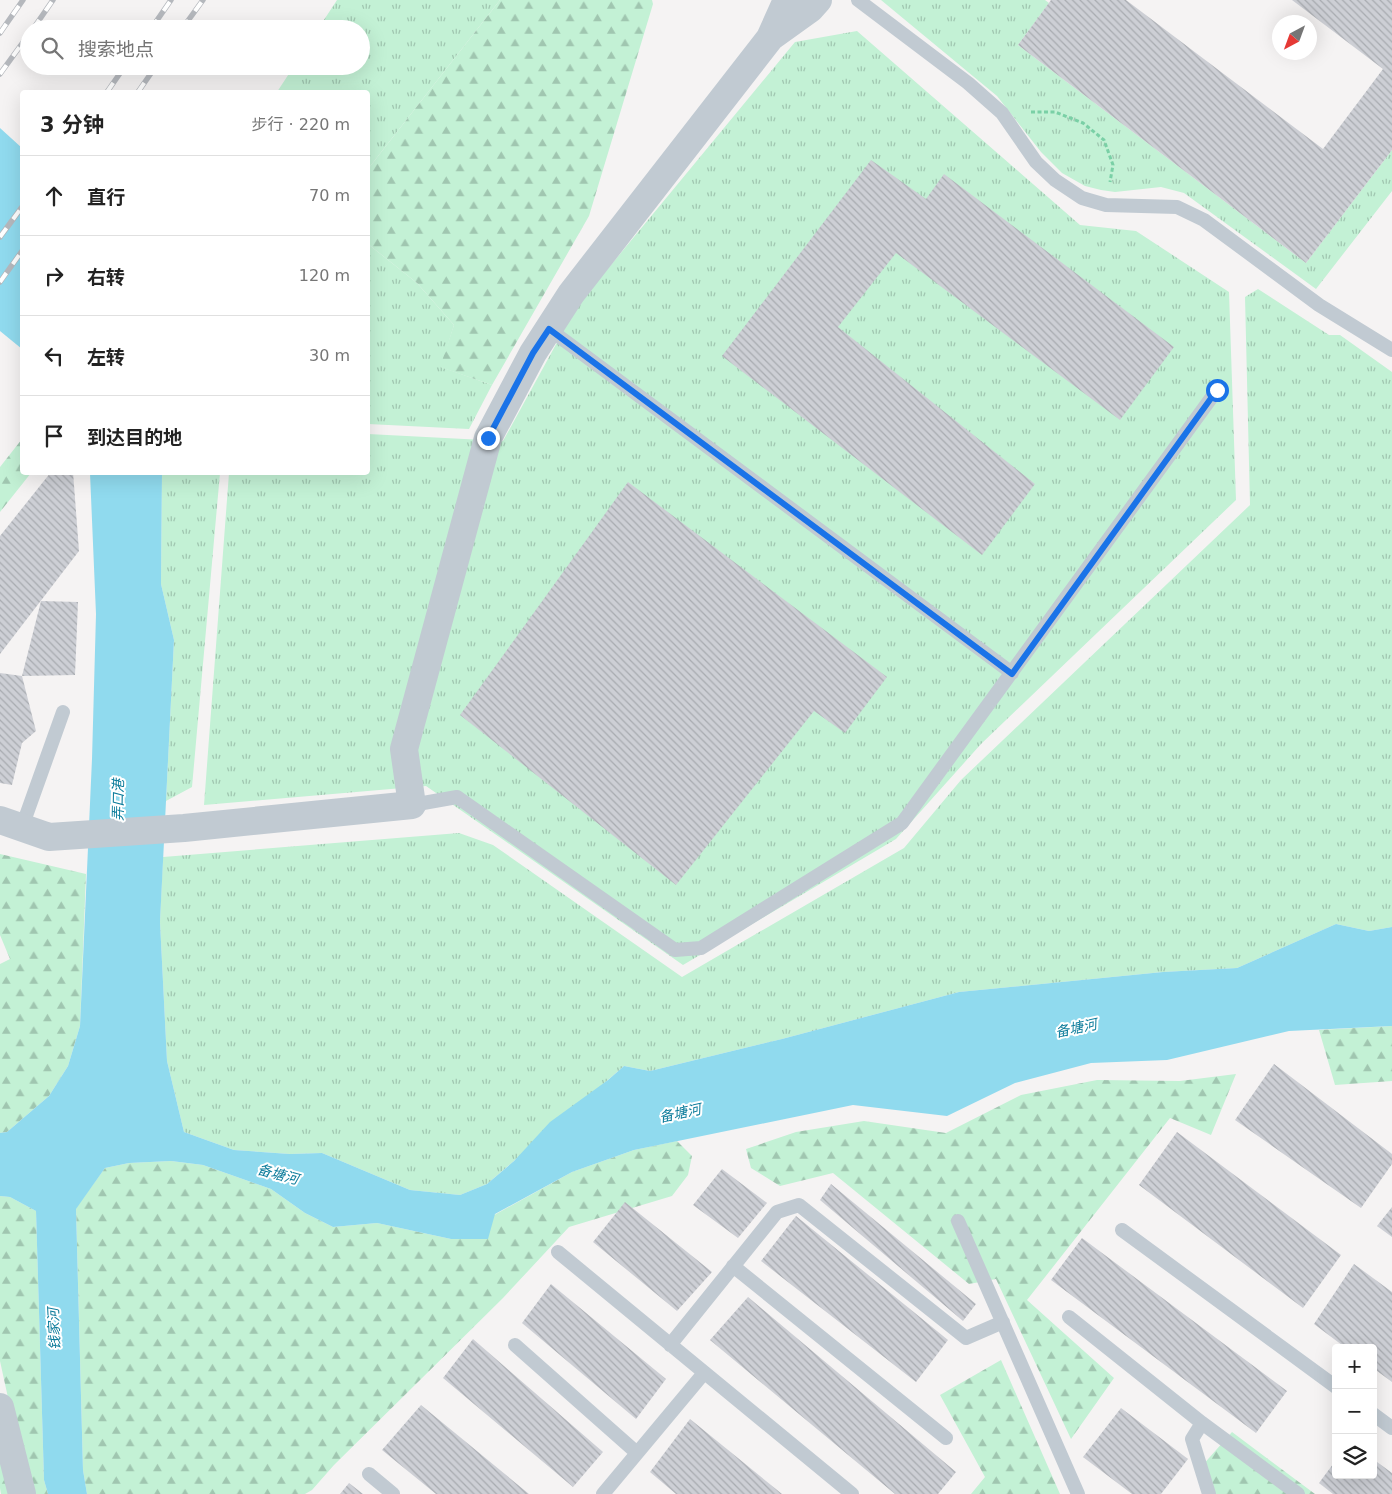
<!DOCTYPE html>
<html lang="zh">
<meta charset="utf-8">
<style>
:root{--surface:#fff;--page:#f6f6f6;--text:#222;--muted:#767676;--line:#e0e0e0}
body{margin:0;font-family:"DejaVu Sans","Noto Sans SC",sans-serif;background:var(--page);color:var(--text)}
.controls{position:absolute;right:15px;bottom:15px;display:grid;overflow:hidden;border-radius:5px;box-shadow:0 5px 20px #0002}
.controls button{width:45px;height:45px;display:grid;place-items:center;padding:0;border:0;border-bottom:1px solid var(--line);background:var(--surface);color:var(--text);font:25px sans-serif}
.compass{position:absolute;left:1272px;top:15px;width:45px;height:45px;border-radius:50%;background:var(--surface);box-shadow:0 5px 20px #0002;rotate:221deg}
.stop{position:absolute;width:15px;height:15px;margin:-11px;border:4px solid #1a73e8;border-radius:50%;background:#fff}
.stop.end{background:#1a73e8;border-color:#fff;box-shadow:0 1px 5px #0008}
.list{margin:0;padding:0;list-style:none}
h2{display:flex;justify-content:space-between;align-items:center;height:65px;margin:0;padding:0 20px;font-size:21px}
h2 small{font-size:16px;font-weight:400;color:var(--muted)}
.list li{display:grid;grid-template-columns:32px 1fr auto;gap:15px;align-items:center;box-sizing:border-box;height:80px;padding:0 20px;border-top:1px solid var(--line)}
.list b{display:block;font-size:19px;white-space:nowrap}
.list em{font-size:16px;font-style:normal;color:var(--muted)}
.icon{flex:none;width:28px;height:28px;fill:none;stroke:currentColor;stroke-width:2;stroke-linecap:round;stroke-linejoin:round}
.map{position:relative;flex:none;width:1392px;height:1494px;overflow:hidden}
.search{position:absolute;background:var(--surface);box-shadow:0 5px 20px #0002;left:20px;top:20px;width:350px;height:55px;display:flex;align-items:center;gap:12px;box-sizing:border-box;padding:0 18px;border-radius:28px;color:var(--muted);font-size:19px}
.panel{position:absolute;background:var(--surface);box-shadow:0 5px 20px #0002;left:20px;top:90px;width:350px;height:385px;border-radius:5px}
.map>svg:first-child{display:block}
.grass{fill:url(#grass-tufts)}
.forest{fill:url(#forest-firs)}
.water{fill:#90daee}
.building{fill:url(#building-back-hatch)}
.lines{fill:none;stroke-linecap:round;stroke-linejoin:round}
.path{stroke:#7ad0a6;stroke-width:3;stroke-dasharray:4 2.5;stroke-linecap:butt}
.lane{stroke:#c1cad2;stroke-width:14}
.street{stroke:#c1cad2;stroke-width:28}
.rail-casing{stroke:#b5b8bd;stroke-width:5.5}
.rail{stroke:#fff;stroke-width:4;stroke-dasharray:11;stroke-linecap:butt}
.route{stroke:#1a73e8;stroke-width:6}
.labels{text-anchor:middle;stroke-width:4;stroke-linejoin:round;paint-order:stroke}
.water-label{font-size:14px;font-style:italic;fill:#0c7c9b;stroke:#fff}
</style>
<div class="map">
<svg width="1392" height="1494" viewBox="0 0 1392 1494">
<defs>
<pattern id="grass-tufts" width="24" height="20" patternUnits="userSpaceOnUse" patternTransform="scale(1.25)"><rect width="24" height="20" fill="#c3f1d5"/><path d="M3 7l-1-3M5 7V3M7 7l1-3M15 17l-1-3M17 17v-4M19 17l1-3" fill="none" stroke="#a0c6b0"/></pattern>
<pattern id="forest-firs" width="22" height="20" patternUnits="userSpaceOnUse" patternTransform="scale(1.25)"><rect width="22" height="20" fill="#c3f1d5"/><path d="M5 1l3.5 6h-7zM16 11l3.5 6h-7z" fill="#a0c6b0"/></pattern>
<pattern id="building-back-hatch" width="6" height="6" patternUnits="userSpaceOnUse" patternTransform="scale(1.25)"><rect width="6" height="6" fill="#cdcfd5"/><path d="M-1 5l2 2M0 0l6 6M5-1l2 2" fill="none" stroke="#a8abb0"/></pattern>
</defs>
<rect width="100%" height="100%" fill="#f5f3f3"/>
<path class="grass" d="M337,0H500L368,169V92H277L294,66H361V29H318Z
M881,0H1045L1049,3L1018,45L1306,263L1392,150V191L1316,289L1184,193L1161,187L1115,192L1101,190L1085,186L1062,173L1041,152L997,96Z
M857,31L1080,225L1136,231L1229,292L1236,500L981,744L896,839L683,965L426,786L204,805L229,473L368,472V434L503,441L577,306L795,42Z
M368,244L417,283L454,325L441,367L492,385L469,429L368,424Z
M1258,289L1329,335H1340L1392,372V927L1369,931L1336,924L1237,968L1163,972L959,992L782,1039L650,1071L624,1066L487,1184L460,1195L410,1190L322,1153L290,1154L234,1150L184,1132L167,1061L160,922L163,857L459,833L493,845L682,977L904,848L961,780L1250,505L1245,297Z
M162,473H220L192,787L166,801L174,640L161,584Z"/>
<path class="forest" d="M500,0H652L653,4L589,216L492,385L440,367L454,325L417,283L368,244V169Z
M22,439V472L31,473L0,512V467Z
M0,854L86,874L80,1026L68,1066L49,1096L7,1132L0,1133V964L10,959L0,935Z
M1392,1026V1081L1335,1085L1319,1030Z
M1236,1074L1211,1135L1170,1118L1027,1300L1114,1378L1071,1439L996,1279L969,1284L833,1173L780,1186L751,1168L746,1149L796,1132L864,1121L946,1133L1021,1095L1097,1080L1180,1081Z
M677,1141L692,1156L688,1175L672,1196L569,1227L503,1298L334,1465L312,1490L305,1494H87L83,1470L76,1208L105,1168L129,1163L171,1161L203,1165L271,1189L305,1213L333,1227L377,1223L451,1239L572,1172L634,1150Z
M0,1196L10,1197L36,1211L44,1480L48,1494H1L0,1488V1430L12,1416L0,1361Z
M1001,1360L1060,1494H971L985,1477L940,1395Z
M1232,1432L1315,1494H1211L1201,1467Z"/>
<path class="water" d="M0,128L22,148V349L0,331Z
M90,473H162L161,584L174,640L160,922L167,1061L184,1132L234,1150L290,1154L322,1153L410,1190L460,1195L487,1184L514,1161L550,1122L608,1080L624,1066L650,1071L782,1039L959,992L1163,972L1237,968L1336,924L1369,931L1392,927V1026L1289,1031L1167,1060L1091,1063L1015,1083L947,1116L853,1105L634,1150L572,1172L495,1214L488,1239H451L377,1223L333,1227L305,1213L271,1189L203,1165L171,1161L129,1163L105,1168L76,1209L83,1470L87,1494H48L44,1480L36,1211L10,1197L0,1196V1133L7,1132L49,1096L68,1066L80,1026L92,759L96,614Z"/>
<path class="building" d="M1051,0H1126L1323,149L1383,69L1292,0H1392V150L1306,263L1018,45Z
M871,160L926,199L944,174L1174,347L1120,420L896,253L838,327L1035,484L982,555L722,356Z
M51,472H73L79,551L0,654V536Z
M628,482L887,677L845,733L814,711L676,885L460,715Z
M41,601L78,602L75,675L22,676Z
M0,673L22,676L36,731L22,743L12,785L0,783Z
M1274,1064L1392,1154V1164L1361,1208L1235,1120Z
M1177,1132L1341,1255L1303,1308L1139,1185Z
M722,1169L767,1203L738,1238L693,1205Z
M831,1184L976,1304L963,1321L820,1200Z
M625,1202L712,1272L677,1311L593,1242Z
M1392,1207V1237L1377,1226Z
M796,1216L948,1340L916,1382L761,1261Z
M1082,1238L1287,1391L1256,1433L1051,1280Z
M1354,1264L1392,1292V1382L1373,1368V1348H1346L1314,1324Z
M551,1284L666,1379L636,1419L522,1323Z
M748,1297L956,1472L938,1494H895L710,1340Z
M473,1339L603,1452L573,1487L443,1378Z
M421,1405L529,1494H436L382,1450Z
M1121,1408L1188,1459L1161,1494H1132L1083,1457Z
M690,1419L782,1494H676L650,1472Z
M1373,1459L1392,1473V1494H1333L1319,1483L1336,1460V1475H1373Z
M349,1483L363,1494H340Z"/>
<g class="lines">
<path class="path" d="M1031,112H1055L1083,123L1104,140L1113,165L1110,182"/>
<path class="lane" d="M858,0L968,83L1002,113L1036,162L1055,180L1082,198L1106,205L1177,207L1204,220L1319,305L1392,350
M549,329L1012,673
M412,805L457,797L675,950L701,948L902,823L1217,390
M22,827L63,712
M958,1221L1078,1494
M1122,1230L1336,1387
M558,1252L852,1494
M733,1266L946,1438
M1069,1317L1202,1423L1298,1494
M515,1345L637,1453
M670,1345L777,1212L799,1205L966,1338L1003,1322
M1373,1414L1392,1428
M1202,1423L1192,1439L1209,1494
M369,1474L393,1494
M603,1494L704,1373"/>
<path class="street" d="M771,37L810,9L818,0
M0,820L49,837L184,828L412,805L404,749L488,438L533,353L571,294L770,38L787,0
M0,1407L22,1494"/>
<defs>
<path id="rail" d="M33,29L53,0
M151,29L171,0
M182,29L203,0
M0,33L23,0
M0,74L29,34
M107,92L125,66
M138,92L156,66
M0,237L22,207
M0,282L22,251"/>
</defs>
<use href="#rail" class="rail-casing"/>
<use href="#rail" class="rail"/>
</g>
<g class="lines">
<path class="route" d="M488,438L533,353L549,329L1012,674L1217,390"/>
</g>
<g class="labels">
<g class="water-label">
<text transform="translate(118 800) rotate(-89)" y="5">弄口港</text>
<text transform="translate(1076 1028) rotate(-12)" y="5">备塘河</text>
<text transform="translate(680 1113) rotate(-12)" y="5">备塘河</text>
<text transform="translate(278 1174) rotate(15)" y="5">备塘河</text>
<text transform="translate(54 1329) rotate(-93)" y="5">钱家河</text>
</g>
</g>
</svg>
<div class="controls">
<button>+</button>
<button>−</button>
<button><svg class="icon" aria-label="layers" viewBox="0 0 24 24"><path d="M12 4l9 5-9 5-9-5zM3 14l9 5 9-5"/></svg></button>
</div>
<svg class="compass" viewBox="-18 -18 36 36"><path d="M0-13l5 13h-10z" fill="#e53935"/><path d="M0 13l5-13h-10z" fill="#767676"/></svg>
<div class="stop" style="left:1217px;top:390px"></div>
<div class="stop end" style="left:488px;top:438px"></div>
<div class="search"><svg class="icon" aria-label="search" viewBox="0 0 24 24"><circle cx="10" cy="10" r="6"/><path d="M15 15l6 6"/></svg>搜索地点</div>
<section class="panel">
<h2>3 分钟<small>步行 · 220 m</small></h2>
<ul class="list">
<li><svg class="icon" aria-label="ahead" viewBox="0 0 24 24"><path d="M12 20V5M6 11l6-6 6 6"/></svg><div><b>直行</b></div><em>70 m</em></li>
<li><svg class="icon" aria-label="right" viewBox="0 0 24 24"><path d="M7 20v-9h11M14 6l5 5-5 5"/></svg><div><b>右转</b></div><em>120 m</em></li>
<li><svg class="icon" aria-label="left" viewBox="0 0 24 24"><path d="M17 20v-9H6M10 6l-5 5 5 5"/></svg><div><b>左转</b></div><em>30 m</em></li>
<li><svg class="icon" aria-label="arrive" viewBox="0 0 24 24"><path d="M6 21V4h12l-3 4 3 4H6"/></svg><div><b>到达目的地</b></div></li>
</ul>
</section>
</div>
